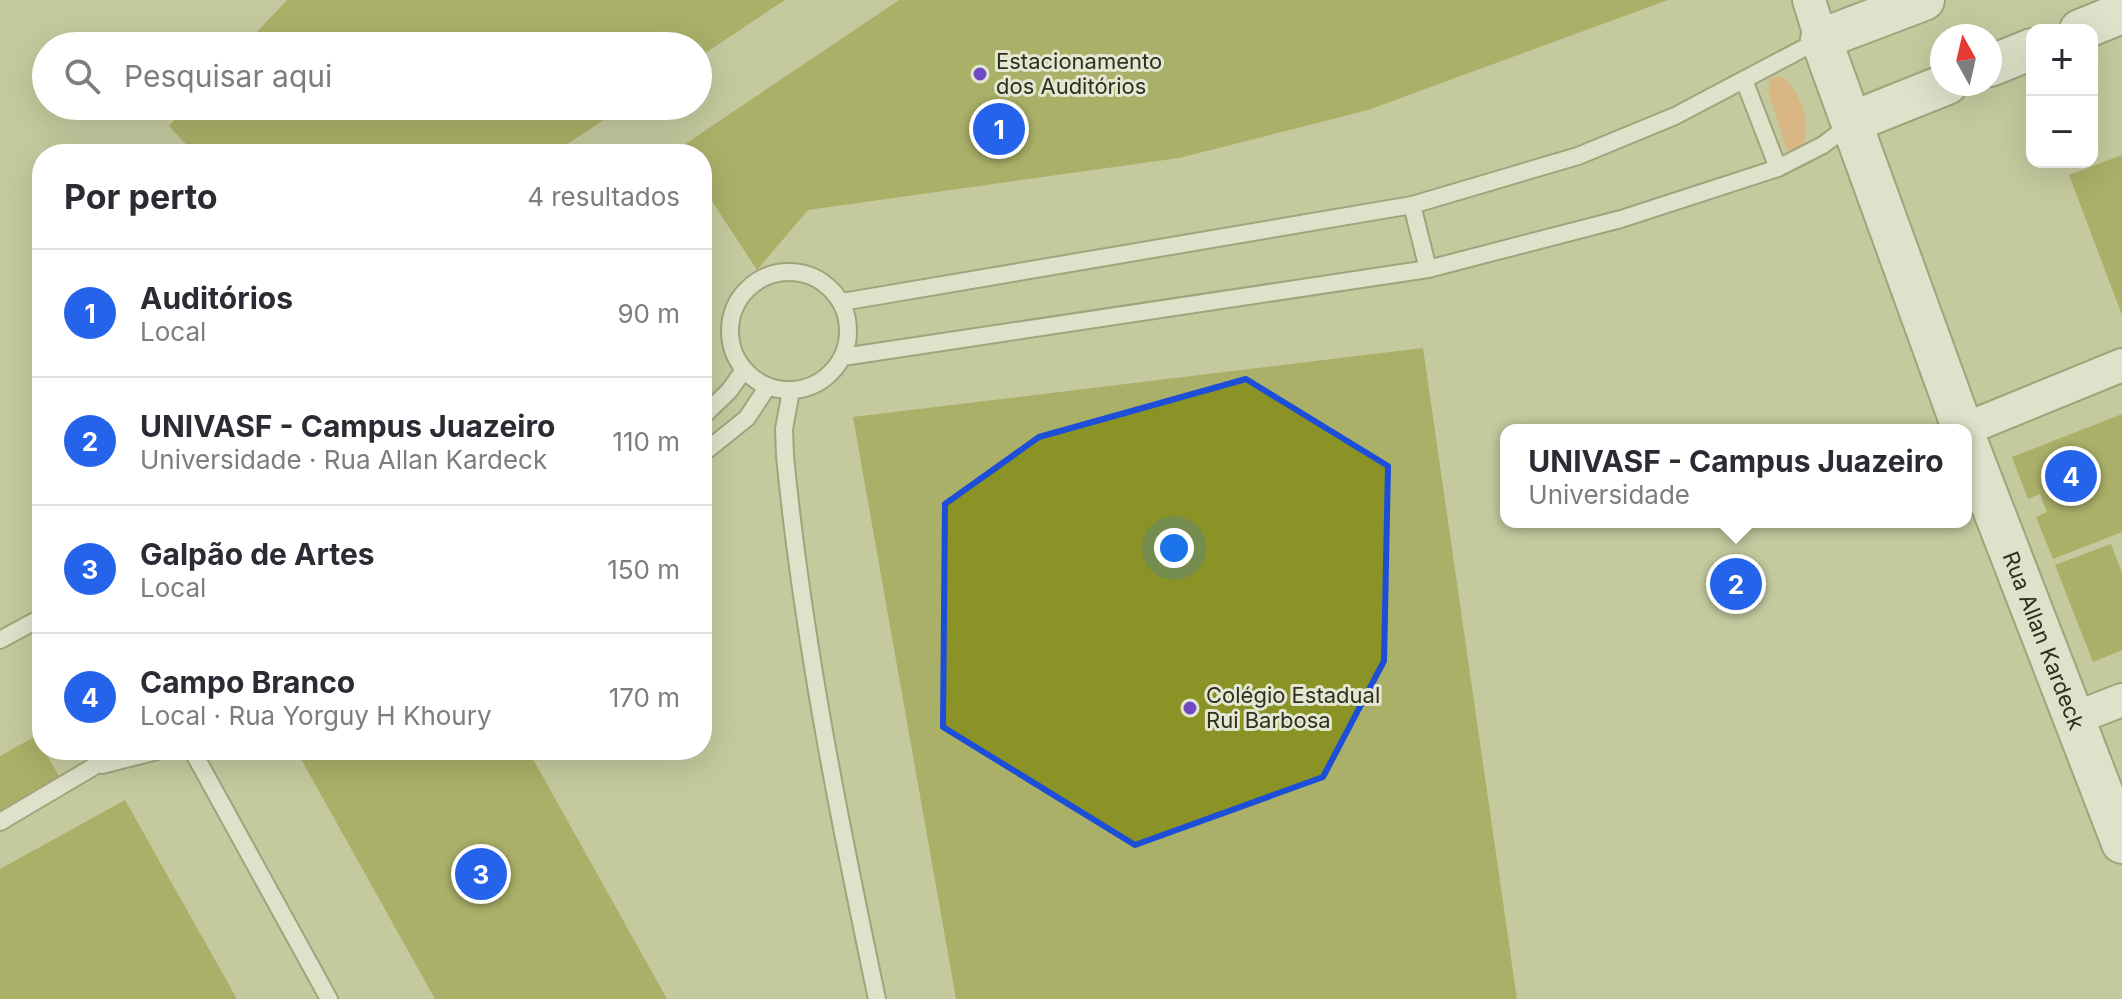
<!DOCTYPE html>
<html lang="pt">
<meta charset="utf-8">
<style>
:root{--surface:#fff;--page:#f2f2f3;--text:#2b2b33;--muted:#7c7c81;--line:#e1e1e2;--accent:#2563eb}
body{margin:0;font-family:Inter,sans-serif;background:var(--page);color:var(--text)}
.controls{position:absolute;right:24px;top:24px;display:grid;overflow:hidden;border-radius:16px;box-shadow:0 8px 32px #0002}
.controls button{width:72px;height:72px;display:grid;place-items:center;padding:0;border:0;border-bottom:2px solid var(--line);background:var(--surface);color:var(--text);font:40px sans-serif}
.compass{position:absolute;left:1930px;top:24px;width:72px;height:72px;border-radius:50%;background:var(--surface);box-shadow:0 8px 32px #0002;rotate:352deg}
.you{position:absolute;left:1174px;top:548px;width:28px;height:28px;margin:-20px;border:6px solid #fff;border-radius:50%;background:#1a73e8;box-shadow:0 0 0 12px #1a73e833}
.badge{display:grid;place-items:center;width:52px;height:52px;border-radius:50%;background:var(--accent);color:#fff;font-size:26px;font-weight:700}
.pin{position:absolute;translate:-50% -50%;border:4px solid #fff;box-shadow:0 2px 8px #0006}
.popup{position:absolute;left:1500px;top:424px;width:472px;height:104px;box-sizing:border-box;display:grid;place-content:center;border-radius:16px;background:var(--surface);filter:drop-shadow(0 2px 6px #0005);font-size:26px;white-space:nowrap;color:var(--muted)}
.popup b{font-size:30px;color:var(--text)}
.popup::after{content:'';position:absolute;left:50%;top:100%;margin-left:-16px;border:16px solid transparent;border-top-color:var(--surface)}
.list{margin:0;padding:0;list-style:none}
h2{display:flex;justify-content:space-between;align-items:center;height:104px;margin:0;padding:0 32px;font-size:34px}
h2 small{font-size:26px;font-weight:400;color:var(--muted)}
.list li{display:grid;grid-template-columns:52px 1fr auto;gap:24px;align-items:center;box-sizing:border-box;height:128px;padding:0 32px;border-top:2px solid var(--line)}
.list b{display:block;font-size:30px;white-space:nowrap}
.list p{margin:0;font-size:26px;white-space:nowrap;color:var(--muted)}
.list em{font-size:26px;font-style:normal;color:var(--muted)}
.icon{flex:none;width:44px;height:44px;fill:none;stroke:currentColor;stroke-width:2;stroke-linecap:round;stroke-linejoin:round}
.map{position:relative;flex:none;width:2122px;height:999px;overflow:hidden}
.search{position:absolute;background:var(--surface);box-shadow:0 8px 32px #0002;left:32px;top:32px;width:680px;height:88px;display:flex;align-items:center;gap:20px;box-sizing:border-box;padding:0 28px;border-radius:44px;color:var(--muted);font-size:30px}
.panel{position:absolute;background:var(--surface);box-shadow:0 8px 32px #0002;left:32px;top:144px;width:680px;height:616px;border-radius:32px}
.map>svg:first-child{display:block}
.green{fill:#f59f66}
.building{fill:#8b9327}
.lines{fill:none;stroke-linecap:round;stroke-linejoin:round}
.service-casing{stroke:#747850;stroke-width:20}
.minor-casing{stroke:#747850;stroke-width:36}
.tertiary-casing{stroke:#747850;stroke-width:44}
.service{stroke:#fff;stroke-width:16}
.minor{stroke:#fff;stroke-width:32}
.tertiary{stroke:#fff;stroke-width:40}
.marked{fill:none;stroke:#1d4ed8;stroke-width:6;stroke-linejoin:round}
.poi-dot{fill:#704ac3;stroke:#e4e7d1;stroke-width:3}
.labels{text-anchor:middle;stroke-width:6;stroke-linejoin:round;paint-order:stroke}
.poi-label{font-size:22px;fill:#2f301f;stroke:#e4e7d1;text-anchor:start}
.street-label{font-size:22px;fill:#2f301f;stroke:#e4e7d1}
</style>
<div class="map">
<svg width="2122" height="999" viewBox="0 0 2122 999">
<rect width="100%" height="100%" fill="#c4c99e"/>
<path class="green" d="M1781,77C1802,88 1822,148 1788,153L1768,90L1771,78Z"/>
<path class="building" d="M287,0H785L698,58V46H244Z
M899,0H1668L1368,110L1179,158L808,210L757,270L702,186V154H681L678,149Z
M187,106H625L552,154H195L169,126Z
M2122,155V315L2069,175Z
M702,321L709,334L702,342Z
M1423,348L1517,999H956L853,417Z
M2122,414V532L2053,559L2036,517L2047,512L2040,494L2028,499L2012,457Z
M2111,544L2122,573V650L2093,662L2055,565Z
M36,736L61,780L0,815V756Z
M296,750H528L667,999H435Z
M125,800L237,999H0V869Z"/>
<g class="lines">
<defs>
<path id="service" d="M1744,80L1778,168
M1412,205L1428,269
M730 331a59 59 0 1 1 118 0a59 59 0 1 1-118 0Z
M842,302L1412,205L1578,156L1675,116L1821,39
M843,357L1428,269L1621,219L1778,168L1823,145L1852,123
M791,391L784,429L785,456C803,639 839,819 877,999
M702,417L729,391L744,370
M702,454L747,418L768,386
M0,640L35,621L42,620
M192,750L329,999
M102,765L161,750
M0,822L93,767L116,750"/>
<path id="minor" d="M1809,0L1821,39
M1963,430L2122,365
M2073,719L2122,700"/>
<g id="tertiary">
<path d="M1924,0L1821,39L1963,430"/>
<path d="M2080,30L2122,13"/>
<path d="M1990,66L2032,49"/>
<path d="M1852,122L1947,84"/>
<path id="s1" d="M1966,439L2122,843"/>
</g>
</defs>
<use href="#service" class="service-casing"/>
<use href="#minor" class="minor-casing"/>
<use href="#tertiary" class="tertiary-casing"/>
<use href="#service" class="service"/>
<use href="#minor" class="minor"/>
<use href="#tertiary" class="tertiary"/>
</g>
<path d="M0 0H2122V999H0ZM1246,379L1388,466L1384,661L1323,777L1135,845L943,727L945,504L1039,437Z" fill="#c4c99e" fill-opacity=".55" fill-rule="evenodd"/>
<path class="marked" d="M1246,379L1388,466L1384,661L1323,777L1135,845L943,727L945,504L1039,437Z"/>
<g class="poi-dot">
<circle cx="980" cy="74" r="8"/>
<circle cx="1190" cy="708" r="8"/>
</g>
<g class="labels">
<g class="poi-label">
<text x="996" y="69">Estacionamento<tspan x="996" dy="25">dos Auditórios</tspan></text>
<text x="1206" y="703">Colégio Estadual<tspan x="1206" dy="25">Rui Barbosa</tspan></text>
</g>
<g class="street-label">
<text dy="8" stroke="none"><textPath href="#s1" startOffset="216">Rua Allan Kardeck</textPath></text>
</g>
</g>
</svg>
<div class="controls">
<button>+</button>
<button>−</button>
</div>
<svg class="compass" viewBox="-18 -18 36 36"><path d="M0-13l5 13h-10z" fill="#e53935"/><path d="M0 13l5-13h-10z" fill="#7c7c81"/></svg>
<div class="you"></div>
<div class="pin badge" style="left:999px;top:129px">1</div>
<div class="pin badge" style="left:1736px;top:584px">2</div>
<div class="popup"><b>UNIVASF - Campus Juazeiro</b>Universidade</div>
<div class="pin badge" style="left:481px;top:874px">3</div>
<div class="pin badge" style="left:2071px;top:476px">4</div>
<div class="search"><svg class="icon" aria-label="search" viewBox="0 0 24 24"><circle cx="10" cy="10" r="6"/><path d="M15 15l6 6"/></svg>Pesquisar aqui</div>
<section class="panel">
<h2>Por perto<small>4 resultados</small></h2>
<ul class="list">
<li><span class="badge">1</span><div><b>Auditórios</b><p>Local</p></div><em>90 m</em></li>
<li><span class="badge">2</span><div><b>UNIVASF - Campus Juazeiro</b><p>Universidade · Rua Allan Kardeck</p></div><em>110 m</em></li>
<li><span class="badge">3</span><div><b>Galpão de Artes</b><p>Local</p></div><em>150 m</em></li>
<li><span class="badge">4</span><div><b>Campo Branco</b><p>Local · Rua Yorguy H Khoury</p></div><em>170 m</em></li>
</ul>
</section>
</div>
